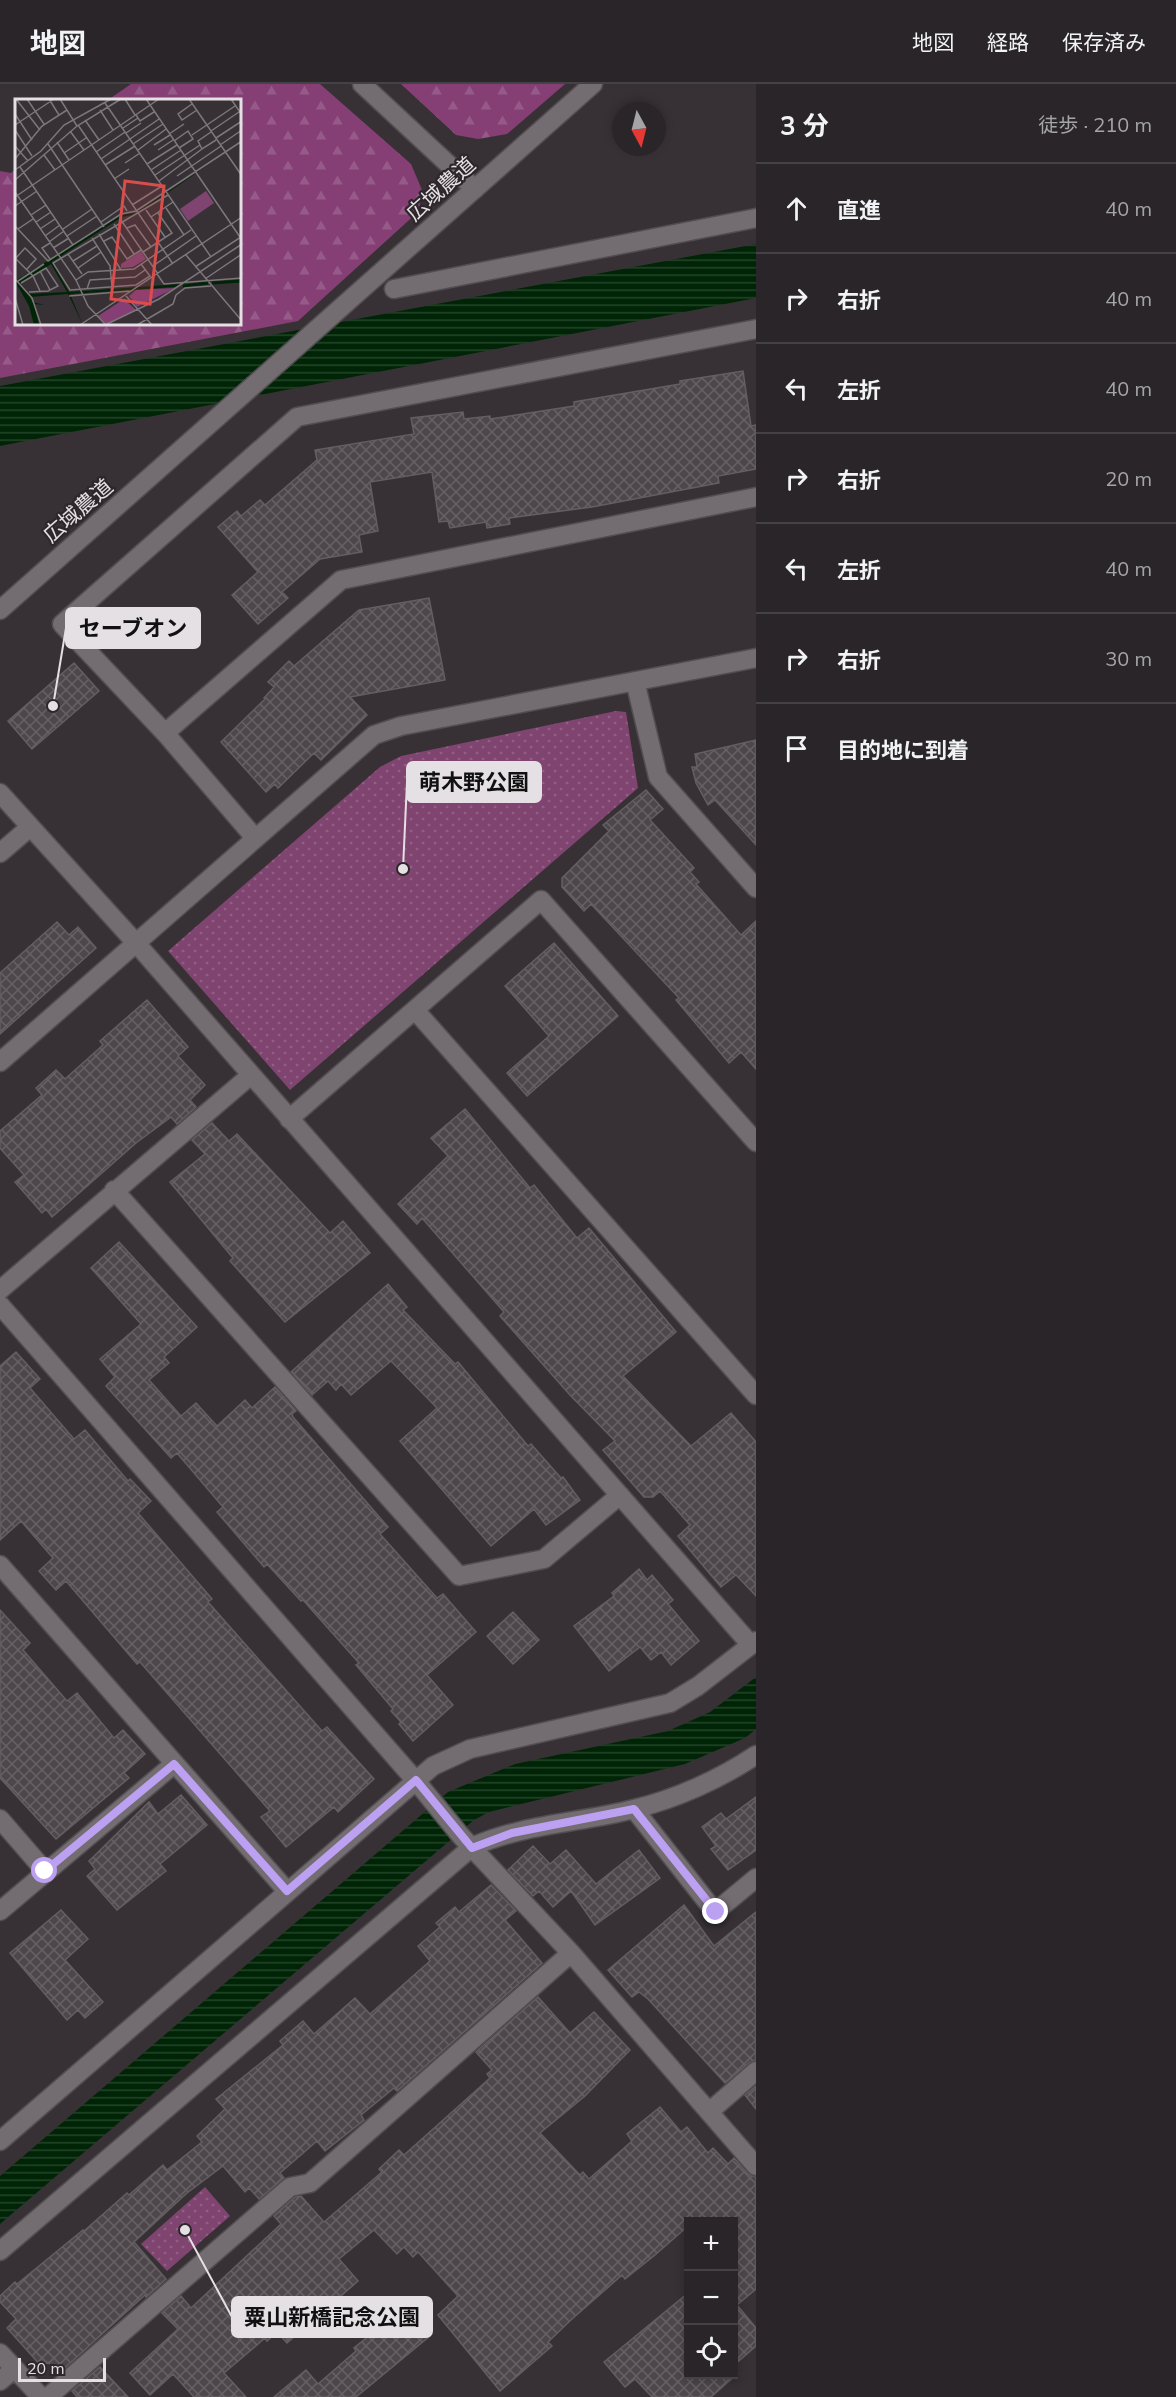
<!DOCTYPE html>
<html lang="ja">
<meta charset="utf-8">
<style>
:root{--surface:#292528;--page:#312d30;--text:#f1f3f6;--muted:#a5a5a8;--line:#454245}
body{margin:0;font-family:Mulish,"Noto Sans JP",sans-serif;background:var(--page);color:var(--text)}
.controls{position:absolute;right:18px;bottom:18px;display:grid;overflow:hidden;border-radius:0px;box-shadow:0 3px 9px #0003}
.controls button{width:54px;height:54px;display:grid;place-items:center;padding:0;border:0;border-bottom:2px solid var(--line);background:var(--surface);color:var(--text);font:30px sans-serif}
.compass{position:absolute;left:612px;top:18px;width:54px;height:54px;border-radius:50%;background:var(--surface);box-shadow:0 3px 9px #0003;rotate:173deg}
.scale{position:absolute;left:18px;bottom:15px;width:88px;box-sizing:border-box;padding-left:6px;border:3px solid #e4e0e3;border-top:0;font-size:16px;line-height:21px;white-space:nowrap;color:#e4e0e3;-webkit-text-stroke:4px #2d272b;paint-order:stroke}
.stop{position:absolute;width:18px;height:18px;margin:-14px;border:4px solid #bca0f2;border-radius:50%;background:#fff}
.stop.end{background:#bca0f2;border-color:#fff;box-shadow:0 2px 6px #0008}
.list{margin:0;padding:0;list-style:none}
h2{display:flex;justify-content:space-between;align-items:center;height:78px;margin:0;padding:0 24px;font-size:26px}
h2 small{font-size:20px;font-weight:400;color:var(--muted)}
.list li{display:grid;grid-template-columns:39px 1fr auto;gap:18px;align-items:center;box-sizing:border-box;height:90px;padding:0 24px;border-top:2px solid var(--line)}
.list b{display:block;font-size:22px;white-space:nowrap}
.list em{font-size:20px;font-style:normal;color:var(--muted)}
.icon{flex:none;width:33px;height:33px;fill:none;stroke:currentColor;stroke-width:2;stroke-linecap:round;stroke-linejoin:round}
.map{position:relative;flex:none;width:756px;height:2313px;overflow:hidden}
header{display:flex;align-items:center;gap:36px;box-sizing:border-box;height:84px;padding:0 30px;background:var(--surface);border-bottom:2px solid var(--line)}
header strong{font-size:28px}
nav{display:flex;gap:33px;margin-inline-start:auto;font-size:21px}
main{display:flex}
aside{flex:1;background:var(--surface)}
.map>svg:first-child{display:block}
.grass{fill:url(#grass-dots)}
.forest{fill:url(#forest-firs)}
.water{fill:url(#water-rules)}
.building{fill:url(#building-cross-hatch);stroke:#645d61;stroke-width:1.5}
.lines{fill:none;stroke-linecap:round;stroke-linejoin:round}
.street-casing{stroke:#514d50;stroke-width:21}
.secondary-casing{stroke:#514d50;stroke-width:21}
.street{stroke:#736c71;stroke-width:18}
.secondary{stroke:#736c71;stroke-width:18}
.route{stroke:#bca0f2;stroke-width:8}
.labels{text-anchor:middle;stroke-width:4.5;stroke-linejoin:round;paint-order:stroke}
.street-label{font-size:21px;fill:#e4e0e3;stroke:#2d272b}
.inset-river{fill:none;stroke:#002506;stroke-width:3}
.inset-road{fill:none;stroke:#7c777b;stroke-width:1.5}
.view{fill:#d94d4d;fill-opacity:0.15;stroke:#d94d4d;stroke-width:3}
.inset-edge{fill:none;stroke:#e4e0e3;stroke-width:3}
.leader{fill:none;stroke:#e4e0e3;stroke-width:2}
.callout-dot{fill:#e4e0e3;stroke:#2d272b;stroke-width:2}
.callout{fill:#e4e0e3;stroke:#e4e0e3;stroke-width:2}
.callout-label{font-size:22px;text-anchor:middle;font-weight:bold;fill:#111}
</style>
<header>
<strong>地図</strong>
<nav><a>地図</a><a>経路</a><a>保存済み</a></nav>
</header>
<main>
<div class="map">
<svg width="756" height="2313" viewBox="0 0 756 2313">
<defs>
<pattern id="grass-dots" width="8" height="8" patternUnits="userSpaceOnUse" patternTransform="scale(1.5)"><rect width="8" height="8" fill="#804470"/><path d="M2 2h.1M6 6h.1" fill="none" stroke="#925f84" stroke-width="1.8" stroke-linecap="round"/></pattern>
<pattern id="forest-firs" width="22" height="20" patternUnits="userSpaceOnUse" patternTransform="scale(1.5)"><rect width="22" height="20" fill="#853f74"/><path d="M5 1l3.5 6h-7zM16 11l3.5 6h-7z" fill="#965a88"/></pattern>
<pattern id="water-rules" width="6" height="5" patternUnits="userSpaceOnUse" patternTransform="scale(1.5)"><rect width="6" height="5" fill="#002506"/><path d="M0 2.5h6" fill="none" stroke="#25442a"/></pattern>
<pattern id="building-cross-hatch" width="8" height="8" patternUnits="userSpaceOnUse" patternTransform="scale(1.5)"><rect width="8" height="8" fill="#4d474b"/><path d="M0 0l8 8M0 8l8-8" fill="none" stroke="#666165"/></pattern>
</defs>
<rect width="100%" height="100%" fill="#373135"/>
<path class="grass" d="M616,627L626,628L638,704L290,1006L168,867L380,683L401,672Z
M205,2103L230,2132L167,2187L141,2160Z"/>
<path class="forest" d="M131,0H320L411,80L422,106L419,127L298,237L0,294V87L11,89L16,84V240H240V16H108Z
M401,0H565L507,50L478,55L456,51Z"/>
<path class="water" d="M756,160V214L0,362V302Z
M756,1593V1645L745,1654L685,1680L489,1728L474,1736L0,2140V2092L448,1708L515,1680L668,1647L710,1628Z"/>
<path class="building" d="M743,287L751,342L756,341V385L718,392L719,399L592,423L509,434L510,440L487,444L486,438L450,444L448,437L439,438L432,388L370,398L378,447L359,451L362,468L320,475L282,508L288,514L258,540L232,511L258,488L218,443L237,427L241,432L260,416L265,421L317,376L315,366L414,350L411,334L463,328L464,335L490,332V335L574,322V318L680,300V297Z
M429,514L445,596L350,613L367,631L321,676L314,669L278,704L275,700L266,708L221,658L265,615L264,614L274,603L268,598L289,577L294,582L359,526Z
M74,579L99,607L32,665L8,637Z
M756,656V761L715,716L708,721L696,699L692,683H697L695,670Z
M646,706L663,725L650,736L694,784L690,788L699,798L696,800L741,851L756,837V985L741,968L729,979L676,916L679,914L591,820L584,827L562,803V794L609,747L603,741Z
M57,838L69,851L78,843L96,864L0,950V889Z
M554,859L618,932L527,1012L507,989L549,952L505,902Z
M147,916L188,963L178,972L205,1001L190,1016L196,1023L177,1040L171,1033L136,1059L52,1133L46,1125L42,1129L15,1098L24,1091L0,1064V1047L42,1011L36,1004L56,986L65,995L103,961L100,957Z
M465,1025L530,1104L534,1101L577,1154L589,1144L676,1248L623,1292L691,1362L731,1329L756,1358V1512L736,1491L721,1503L678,1452L690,1441L660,1407L653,1413H644L603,1366L615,1357L570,1311L500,1232L504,1228L422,1134L417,1140L398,1120L448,1072L431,1054Z
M212,1039L229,1057L237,1050L330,1149L343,1137L370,1169L285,1238L230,1177L233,1174L170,1098L205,1070L192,1056Z
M119,1158L197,1243L164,1273L169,1279L149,1296L181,1332L196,1319L217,1342L245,1316L252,1324L275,1303L296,1327L292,1330L293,1333L388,1443L380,1450L437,1514L443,1510L476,1548L427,1591L453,1621L413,1657L399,1640L401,1638L391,1627L393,1625L356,1581L359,1579L303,1516L301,1517L267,1480L264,1483L217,1428L223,1423L177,1369L171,1374L106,1302L115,1293L100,1275L141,1240L91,1184Z
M388,1200L407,1223L403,1226L455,1280L458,1278L528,1362L531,1360L561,1394L563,1393L580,1416L546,1441L534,1425L491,1462L400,1357L437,1324L391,1277L351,1311L341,1300L336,1306L328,1297L312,1311L291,1288Z
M16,1268L40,1295L30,1304L74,1355L85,1346L128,1397L130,1395L151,1417L138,1429L212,1515L208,1518L322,1647L327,1643L374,1695L338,1728L334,1723L286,1763L261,1733L270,1727L140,1578L137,1580L66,1497L56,1506L39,1487L53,1474L21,1437L0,1456V1282Z
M639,1485L647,1496L652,1491L673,1516L668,1520L699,1557L671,1581L661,1568L651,1576L640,1563L609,1587L574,1542L614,1512L612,1509Z
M0,1526L30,1559L23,1566L67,1617L77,1609L114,1654L123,1646L145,1670L124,1689L129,1694L56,1755L0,1694Z
M513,1528L539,1556L513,1580L487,1552Z
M181,1711L207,1741L160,1780L166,1787L117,1826L87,1792L95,1785L89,1777L149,1718L158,1730Z
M756,1713V1766L728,1786L711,1765L716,1762L702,1743L721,1729L726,1735Z
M533,1762L550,1780L566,1766L596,1800L639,1766L660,1794L595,1841L571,1807L553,1823L539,1807L533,1812L508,1786Z
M491,1801L516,1827L505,1836L542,1879L397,2007L394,2004L361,2031L364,2036L325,2067L317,2057L280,2089L284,2094L259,2115L249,2104L245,2108L223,2082L187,2109L134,2158L166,2195L146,2213L145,2211L58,2290L48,2278L42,2283L7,2244L16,2235L0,2218V2212L15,2198L17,2200L83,2146L84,2147L127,2109L129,2111L163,2081L167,2086L202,2058L197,2052L225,2025L216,2015L283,1961L280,1957L303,1937L314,1950L355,1914L370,1930L430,1877L418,1862L440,1843L436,1839L455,1823L459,1828Z
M684,1821L714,1862L756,1828V1976L749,1979L725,1999L648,1915L639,1908L632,1913L608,1886Z
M61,1826L88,1855L65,1876L103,1918L85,1934L78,1926L67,1936L10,1869Z
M538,1913L570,1949L594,1928L630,1966L585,2012L540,2049L580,2091L583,2088L589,2095L632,2057L627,2050L660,2023L681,2048L687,2043L708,2069L713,2064L728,2080L734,2074L748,2090L756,2093V2205L737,2221L756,2244V2262L734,2281V2138H688V2142L655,2171L625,2195L622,2191L572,2235L548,2258L552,2262L500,2307L438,2231L458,2212L418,2168L413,2173L404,2163L397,2170L374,2146L339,2175L358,2197L287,2259L277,2248L267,2257L265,2254L224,2289L246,2313H194L173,2290L150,2311L130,2289L178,2245L162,2229L181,2212L191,2224L281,2140L274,2132L295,2113L301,2112L324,2138L382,2088L379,2085L399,2066L404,2071L490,1994L487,1990L492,1986L476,1968Z
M756,2002V2025L745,2011Z
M688,2209V2290H737L711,2313H652L635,2295L625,2303L604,2278Z
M411,2228L430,2252L356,2313H274L306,2286L318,2300L356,2267L354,2264L381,2242L386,2249Z
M100,2283L128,2313H77L72,2307Z"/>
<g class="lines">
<defs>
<path id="street" d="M394,205L756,134
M635,597L658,693L756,804
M165,649L341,496L756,413
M0,709L136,859L751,1561
M255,754L165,649L62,540L297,333L756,245
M0,769L29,744
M415,926L756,1311
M0,978L374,651L401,642L756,574
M289,1035L541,816L756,1058
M114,1106L459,1492L544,1475L620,1411
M0,1206L251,991
M0,1221L416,1697L461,1752L571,1869L756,2082
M0,1481L287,1807
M634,1725L715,1828L756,1794
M0,1735L45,1787
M0,1827L174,1680
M709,2028L756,1987
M0,2057L433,1682L470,1665L670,1619L698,1602L756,1557
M0,2167L472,1763C523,1740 580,1739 634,1725C676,1715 720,1695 756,1671
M0,2269L41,2313
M0,2297L14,2285
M48,2313L290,2103L310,2099L571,1869"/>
<path id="secondary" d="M362,0L475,105
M0,526L593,0"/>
</defs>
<use href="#street" class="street-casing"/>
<use href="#secondary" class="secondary-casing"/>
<use href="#street" class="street"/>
<use href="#secondary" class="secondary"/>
</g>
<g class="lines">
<path class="route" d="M45,1787L174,1680L287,1807L416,1696L472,1764L512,1749L634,1725L716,1828"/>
</g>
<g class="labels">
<g class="street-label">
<text transform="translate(441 105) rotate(-42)" y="7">広域農道</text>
<text transform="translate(78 427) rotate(-41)" y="7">広域農道</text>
</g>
</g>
<g transform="translate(15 15)">
<rect width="226" height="226" fill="#373135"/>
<path d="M126,152L131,160L118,168L106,169V165Z" fill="#804470"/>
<path d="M160,189L122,208L114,197L121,191ZM109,200L121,211L91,225L83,217Z" fill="#853f74"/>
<path d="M191,92L199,104L173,122L165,110Z" fill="#804470"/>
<path d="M226,43L122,115L107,118L37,163L54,193L165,185L160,188L55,195L68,226L53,195L15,198L17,203L30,206L19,205L24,226H19L14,207L0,182L107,116L121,114ZM36,165L52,193L13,195L4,185Z" fill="#002506" fill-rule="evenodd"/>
<path class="inset-river" d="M197,184L227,182M168,187L193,184"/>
<path class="inset-road" d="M1,0L25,31M12,0L29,25M34,0L44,16M45,0L62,27M110,0L120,16M131,0L227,141M174,0L227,77M216,0L227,16M90,4L196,158M177,5L163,15L167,21L182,11M85,11L98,31M0,15L17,41M121,16L125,22L139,13M70,21L84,41M0,26L39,0M63,26L158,165M108,29L123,19M0,31L17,57M55,32L69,51M196,32L224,13M196,33L183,42L187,50L201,41M111,34L126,24M154,35L169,25M177,36L220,7M201,39L227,22M115,40L144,20M159,42L173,32L178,40L164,49M42,43L54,61M33,45L89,128M118,45L148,25M139,46L155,36M205,46L227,31M0,47L13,62M123,51L151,30M143,51L158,41M81,53L110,33M49,54L71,39M29,56L40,71M0,60L27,27L52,11M86,60L115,40M110,64L125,54M132,65L162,46M90,66L120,47M5,68L58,146M0,71L26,52L49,26L96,0M136,71L166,51M140,76L185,46M162,77L206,47M99,80L114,70M0,81L62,27L106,0M144,82L187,50M0,93L61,181L73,207L90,225M0,98L144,0M117,106L147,87M0,107L22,92M151,109L169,136M131,111L150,138M16,116L31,106M136,118L158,103M106,121L143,175M21,123L36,113M86,123L109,107L112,112M99,125L119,155M0,127L33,162L106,115L121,112L227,42M112,129L120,126L136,148M3,130L18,120M25,130L40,120M48,130L77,110M84,135L106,171M30,137L45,126M52,137L82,117M77,139L95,167L97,188M89,142L97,138L112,160L126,151M34,143L49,132M38,149L54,139M128,153L157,134L143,114M53,155L67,175M171,156L227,222M0,159L18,177L25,192M0,160L10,149L21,160L12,170M35,160L27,149L35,144M58,162L82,147M126,165L135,177L121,186L55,191L38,164L153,96M138,167L181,137M180,168L226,138M63,169L86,153M25,172L35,191M142,175L149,185L227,179M0,180L17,199L26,226M190,180L227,155M61,181L73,173L119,170L176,131M3,182L29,165M6,184L31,169L43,187L33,192L14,193M72,190L75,181L120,178L130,171M54,197L116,192M111,197L137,226M0,199L8,226M65,226L227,118M90,226L144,200L227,145M122,226L158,205L161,196L170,189L196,187"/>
<path class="view" d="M110,82L149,87L135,205L96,200Z"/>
<rect width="226" height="226" class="inset-edge"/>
</g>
<path class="leader" d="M53 622L66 544M403 785L407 698M185 2146L232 2233"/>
<g class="callout-dot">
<circle cx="53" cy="622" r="6"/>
<circle cx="403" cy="785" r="6"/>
<circle cx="185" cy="2146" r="6"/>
</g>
<g class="callout">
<rect x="66" y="524" width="134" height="40" rx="6"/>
<rect x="407" y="678" width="134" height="40" rx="6"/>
<rect x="232" y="2213" width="200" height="40" rx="6"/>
</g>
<g class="callout-label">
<text x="133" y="552">セーブオン</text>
<text x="474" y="706">萌木野公園</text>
<text x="332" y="2241">粟山新橋記念公園</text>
</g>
</svg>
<div class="controls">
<button>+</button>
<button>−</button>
<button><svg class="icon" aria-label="locate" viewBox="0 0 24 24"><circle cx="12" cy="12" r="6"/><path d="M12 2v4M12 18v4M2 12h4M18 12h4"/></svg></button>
</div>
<svg class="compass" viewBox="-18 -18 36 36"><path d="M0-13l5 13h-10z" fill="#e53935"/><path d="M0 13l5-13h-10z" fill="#a5a5a8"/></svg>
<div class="scale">20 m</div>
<div class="stop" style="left:45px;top:1787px"></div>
<div class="stop end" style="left:716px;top:1828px"></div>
</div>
<aside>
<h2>3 分<small>徒歩 · 210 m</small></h2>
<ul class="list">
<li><svg class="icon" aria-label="ahead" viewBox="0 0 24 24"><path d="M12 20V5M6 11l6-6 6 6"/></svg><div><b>直進</b></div><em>40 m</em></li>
<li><svg class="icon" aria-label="right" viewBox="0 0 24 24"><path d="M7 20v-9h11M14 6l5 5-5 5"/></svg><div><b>右折</b></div><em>40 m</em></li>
<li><svg class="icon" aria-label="left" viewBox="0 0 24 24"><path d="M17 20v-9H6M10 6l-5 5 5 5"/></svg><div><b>左折</b></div><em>40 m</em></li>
<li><svg class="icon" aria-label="right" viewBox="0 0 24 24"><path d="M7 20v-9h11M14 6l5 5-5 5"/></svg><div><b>右折</b></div><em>20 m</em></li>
<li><svg class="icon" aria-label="left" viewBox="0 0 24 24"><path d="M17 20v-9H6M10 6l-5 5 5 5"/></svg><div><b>左折</b></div><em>40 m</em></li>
<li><svg class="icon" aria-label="right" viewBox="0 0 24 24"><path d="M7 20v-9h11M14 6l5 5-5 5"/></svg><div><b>右折</b></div><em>30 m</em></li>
<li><svg class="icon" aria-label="arrive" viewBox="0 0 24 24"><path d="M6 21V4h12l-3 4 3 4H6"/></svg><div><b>目的地に到着</b></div></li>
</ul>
</aside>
</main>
